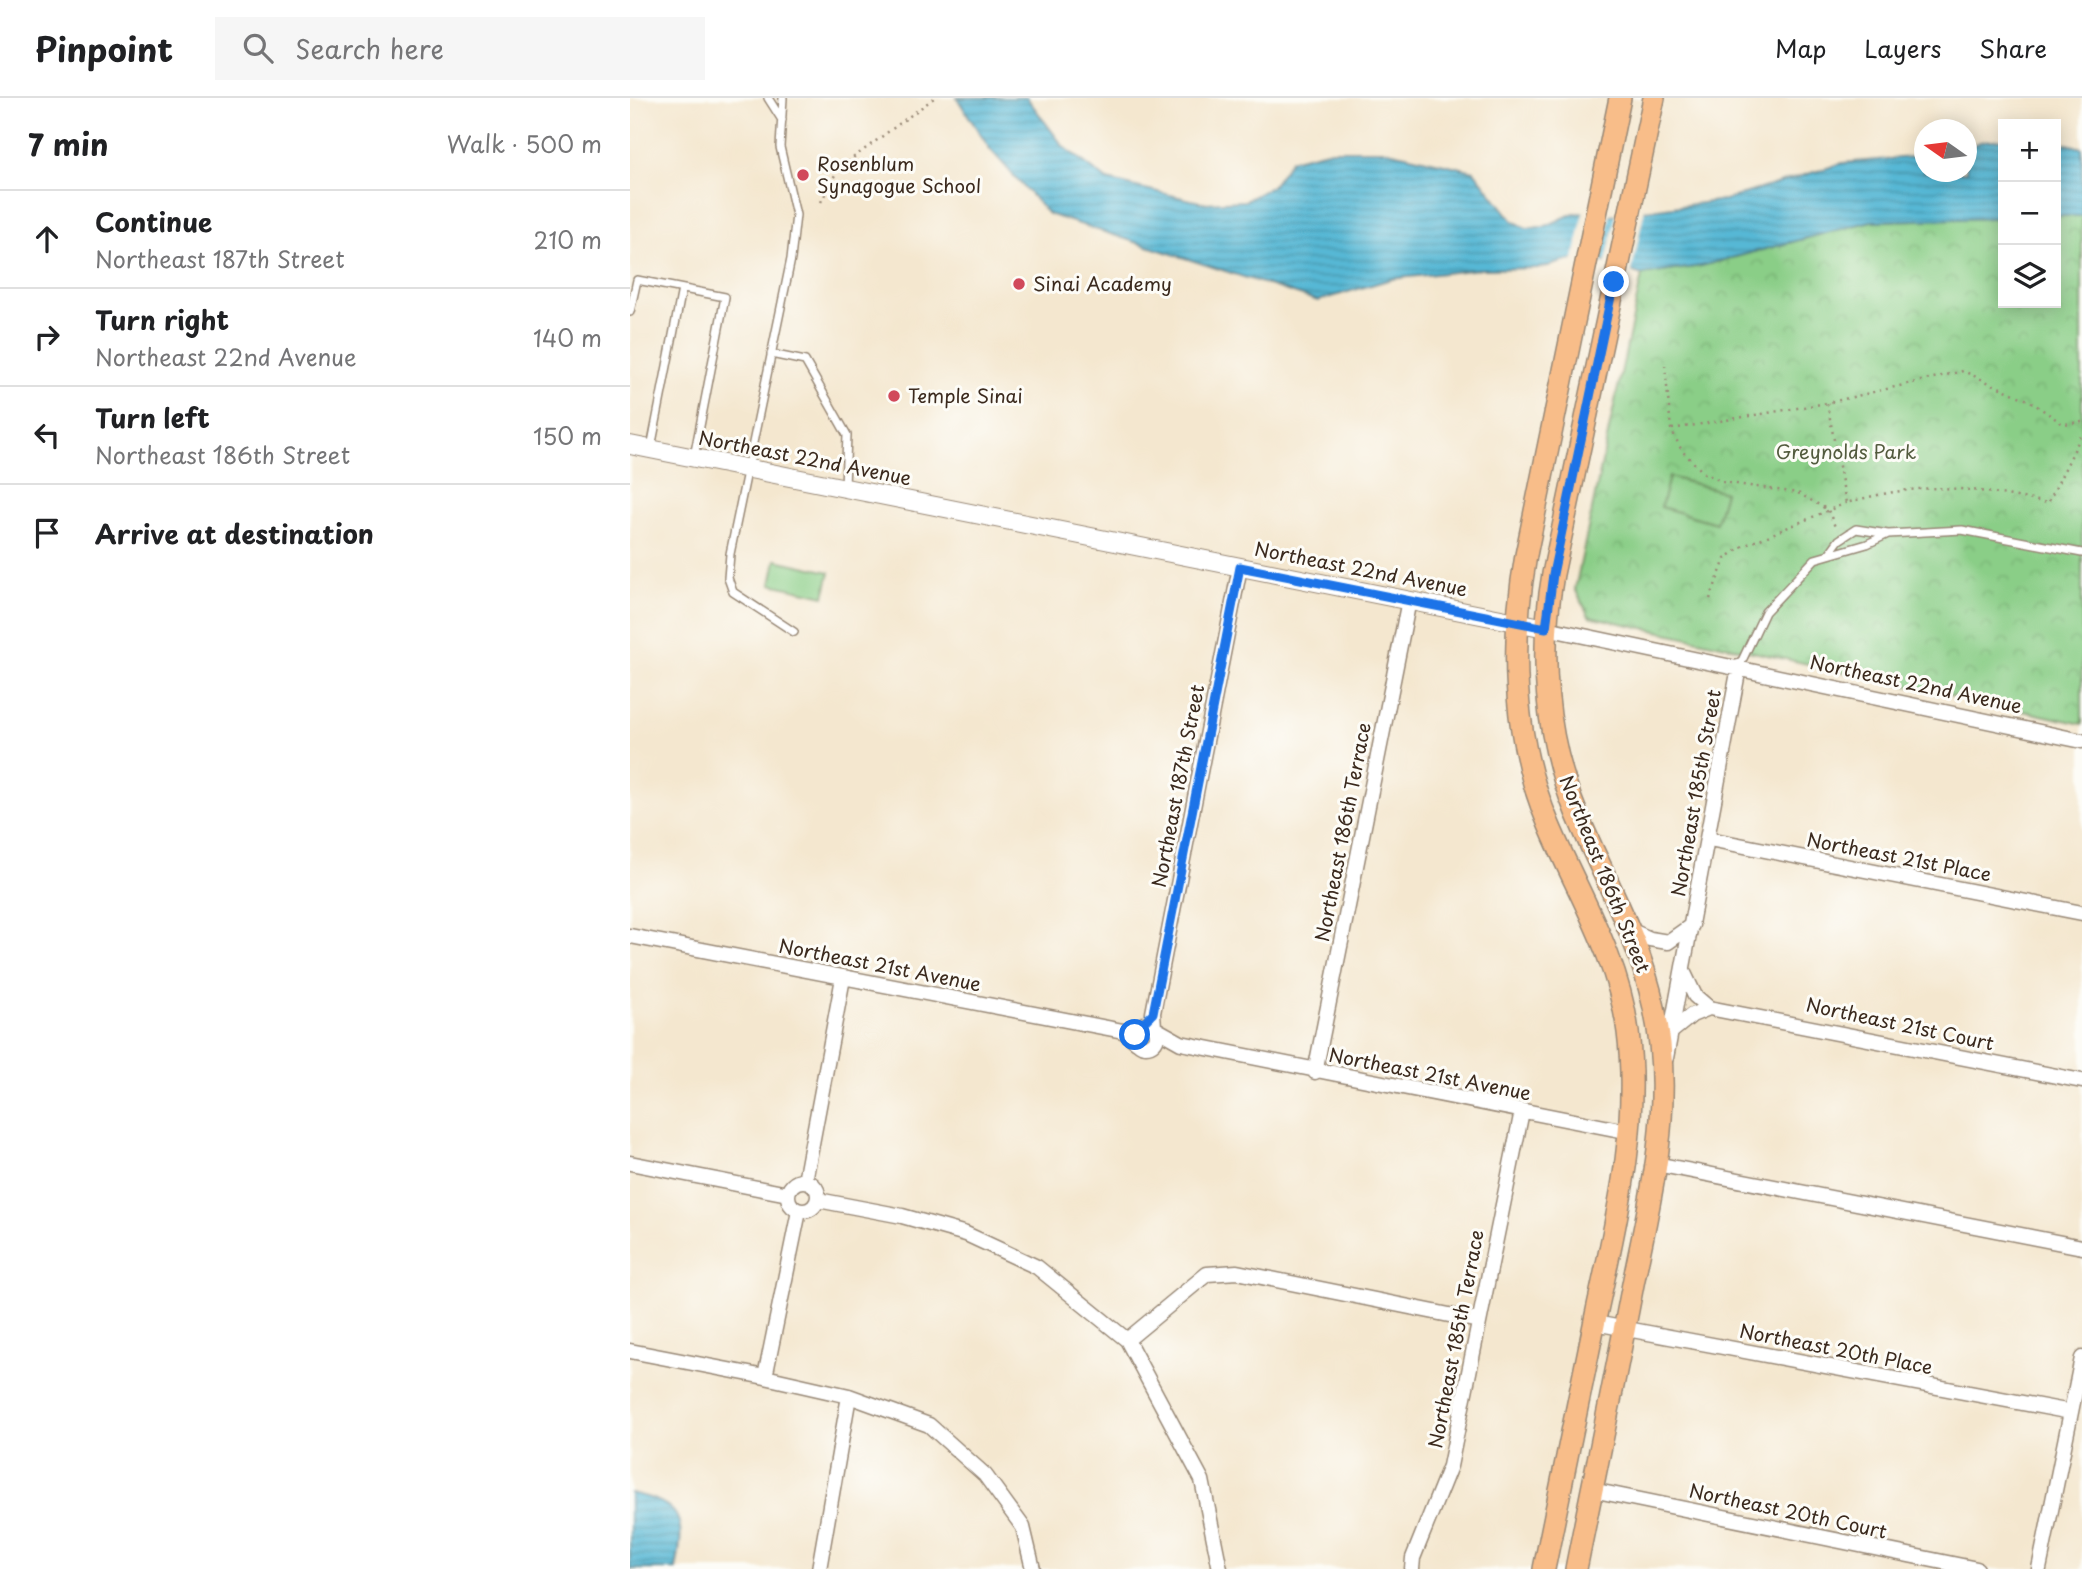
<!DOCTYPE html>
<meta charset="utf-8">
<style>
:root{--surface:#fff;--page:#f6f6f6;--text:#202124;--muted:#757577;--line:#e0e0e0}
body{margin:0;font-family:"Playpen Sans",sans-serif;background:var(--page);color:var(--text)}
.controls{position:absolute;right:21px;top:21px;display:grid;overflow:hidden;border-radius:0px;box-shadow:0 4px 18px #0003}
.controls button{width:63px;height:63px;display:grid;place-items:center;padding:0;border:0;border-bottom:2px solid var(--line);background:var(--surface);color:var(--text);font:35px sans-serif}
.compass{position:absolute;left:1284px;top:21px;width:63px;height:63px;border-radius:50%;background:var(--surface);box-shadow:0 4px 18px #0003;rotate:284deg}
.stop{position:absolute;width:21px;height:21px;margin:-16px;border:5px solid #1a73e8;border-radius:50%;background:#fff}
.stop.end{background:#1a73e8;border-color:#fff;box-shadow:0 2px 7px #0008}
.list{margin:0;padding:0;list-style:none}
h2{display:flex;justify-content:space-between;align-items:center;height:91px;margin:0;padding:0 28px;font-size:30px}
h2 small{font-size:23px;font-weight:400;color:var(--muted)}
.list li{display:grid;grid-template-columns:46px 1fr auto;gap:21px;align-items:center;box-sizing:border-box;height:98px;padding:0 28px;border-top:2px solid var(--line)}
.list b{display:block;font-size:26px;white-space:nowrap}
.list p{margin:0;font-size:23px;white-space:nowrap;color:var(--muted)}
.list em{font-size:23px;font-style:normal;color:var(--muted)}
.icon{flex:none;width:38px;height:38px;fill:none;stroke:currentColor;stroke-width:2;stroke-linecap:round;stroke-linejoin:round}
.map{position:relative;flex:none;width:1452px;height:1471px;overflow:hidden}
header{display:flex;align-items:center;gap:42px;box-sizing:border-box;height:98px;padding:0 35px;background:var(--surface);border-bottom:2px solid var(--line)}
header strong{font-size:33px}
nav{display:flex;gap:38px;margin-inline-start:auto;font-size:24px}
.search{width:490px;height:63px;background:var(--page);display:flex;align-items:center;gap:18px;box-sizing:border-box;padding:0 24px;border-radius:0px;color:var(--muted);font-size:26px}
main{display:flex}
aside{flex:1;background:var(--surface)}
.map>svg:first-child{display:block}
.park{fill:url(#park-crowns);stroke:#627c52;stroke-width:2}
.pitch{fill:#8ace87;stroke:#627c52;stroke-width:2}
.water{fill:url(#water-rules);stroke:#49717a;stroke-width:2}
.pier{fill:#f4e7cf}
.lines{fill:none;stroke-linecap:round;stroke-linejoin:round}
.service-casing{stroke:#988876;stroke-width:10}
.minor-casing{stroke:#988876;stroke-width:17}
.tertiary-casing{stroke:#988876;stroke-width:20}
.primary-casing{stroke:#988876;stroke-width:24}
.path{stroke:#988876;stroke-width:2.5;stroke-dasharray:2 5;stroke-linecap:butt}
.service{stroke:#fff;stroke-width:7}
.minor{stroke:#fff;stroke-width:14}
.tertiary{stroke:#fff;stroke-width:18}
.primary{stroke:#f8bd89;stroke-width:21}
.route{stroke:#1a73e8;stroke-width:9}
.poi-dot{fill:#d1495b;stroke:#fdfcf7;stroke-width:2.5}
.labels{text-anchor:middle;stroke-width:6;stroke-linejoin:round;paint-order:stroke}
.poi-label{font-size:19px;fill:#3b2a1e;stroke:#fdfcf7;text-anchor:start}
.park-label{font-size:19px;fill:#535b3e;stroke:#fdfcf7}
.street-label{font-size:19px;fill:#3b2a1e;stroke:#fdfcf7}
</style>
<header>
<strong>Pinpoint</strong>
<div class="search"><svg class="icon" aria-label="search" viewBox="0 0 24 24"><circle cx="10" cy="10" r="6"/><path d="M15 15l6 6"/></svg>Search here</div>
<nav><a>Map</a><a>Layers</a><a>Share</a></nav>
</header>
<main>
<aside>
<h2>7 min<small>Walk · 500 m</small></h2>
<ul class="list">
<li><svg class="icon" aria-label="ahead" viewBox="0 0 24 24"><path d="M12 20V5M6 11l6-6 6 6"/></svg><div><b>Continue</b><p>Northeast 187th Street</p></div><em>210 m</em></li>
<li><svg class="icon" aria-label="right" viewBox="0 0 24 24"><path d="M7 20v-9h11M14 6l5 5-5 5"/></svg><div><b>Turn right</b><p>Northeast 22nd Avenue</p></div><em>140 m</em></li>
<li><svg class="icon" aria-label="left" viewBox="0 0 24 24"><path d="M17 20v-9H6M10 6l-5 5 5 5"/></svg><div><b>Turn left</b><p>Northeast 186th Street</p></div><em>150 m</em></li>
<li><svg class="icon" aria-label="arrive" viewBox="0 0 24 24"><path d="M6 21V4h12l-3 4 3 4H6"/></svg><div><b>Arrive at destination</b></div></li>
</ul>
</aside>
<div class="map">
<svg width="1452" height="1471" viewBox="0 0 1452 1471">
<defs>
<pattern id="park-crowns" width="20" height="18" patternUnits="userSpaceOnUse" patternTransform="scale(1.75)"><rect width="20" height="18" fill="#8ace87"/><path d="M2 6a3 3 0 1 1 6 0M12 15a3 3 0 1 1 6 0" fill="none" stroke="#78b174"/></pattern>
<pattern id="water-rules" width="6" height="5" patternUnits="userSpaceOnUse" patternTransform="scale(1.75)"><rect width="6" height="5" fill="#57b8d5"/><path d="M0 2.5h6" fill="none" stroke="#4996ac"/></pattern>
</defs>
<rect width="100%" height="100%" fill="#fdfcf7"/>
<filter id="ink" filterUnits="userSpaceOnUse"><feTurbulence type="fractalNoise" baseFrequency=".0143" numOctaves="2"/><feDisplacementMap in="SourceGraphic" scale="14" xChannelSelector="R" yChannelSelector="G"/><feConvolveMatrix kernelMatrix="1 2 1 2 8 2 1 2 1" color-interpolation-filters="sRGB"/></filter>
<filter id="wash" filterUnits="userSpaceOnUse"><feTurbulence type="fractalNoise" baseFrequency=".00686" numOctaves="4" result="noise"/><feDisplacementMap in="SourceGraphic" scale="28" xChannelSelector="R" yChannelSelector="G"/><feGaussianBlur stdDeviation="1.57" result="paint"/><feColorMatrix in="noise" values="0 0 0 0 0 0 0 0 0 0 0 0 0 0 0 0 0 1.4 0 .05"/><feComposite in="paint" operator="in"/></filter>
<g filter="url(#wash)">
<rect width="100%" height="100%" fill="#f4e7cf"/>
<path class="park" d="M1426,118H1452V626L959,518L945,491L1012,177L1071,168L1241,123L1373,120V205H1426Z"/>
<path class="pitch" d="M1039,379L1095,394L1086,425L1031,409Z
M146,462L200,474L194,498L141,486Z"/>
<path class="water" d="M327,0H397L433,48L477,82L574,105L615,103L642,88L661,62L701,52H754L844,73L883,123L896,130L914,129L944,115L983,117L1095,102L1213,65L1294,58V74H1336L1337,49L1353,43L1373,41V120L1241,123L1071,168L1012,177L971,163L941,162L909,170L849,171L761,181L688,203L418,116L360,51Z
M1426,43L1452,50V118H1426Z
M0,1395C53,1406 56,1421 46,1471H0Z"/>
<path class="pier" d="M1015,110L1001,177L975,168L987,113Z
M954,112L981,113L970,166L943,165Z"/>
</g>
<g filter="url(#ink)">
<g class="lines">
<defs>
<path id="service" d="M138,0L152,22
M153,0L150,49L166,117L161,161L100,456L98,480L103,494L164,534
M0,214L7,182L95,199L64,359
M141,256L175,263L217,337L215,388
M21,350L52,191
M1198,457L1209,442L1226,431L1258,436
M1109,569L1135,514L1185,461L1237,446L1258,436L1332,432L1452,455"/>
<path id="minor" d="M916,530L1452,643
M1079,741L1452,815
M1002,833L1020,841L1038,844L1062,827
M0,838L493,933L507,944
M1053,873L1065,898L1079,910L1452,983
M505 937a11 11 0 1 1 22 0a11 11 0 1 1-22 0Z
M524,929L523,915L610,469
M526,931L551,945L1000,1034
M1041,934L1062,917L1079,910
M1036,960L1109,569
M685,974L779,502
M0,1065L158,1096
M1026,1066L1452,1149
M158 1098a15 15 0 1 1 30 0a15 15 0 1 1-30 0Z
M175,1083L213,880
M188,1102L272,1118L336,1136L407,1169L497,1242L572,1382L590,1471
M965,1225L1441,1314
M497,1242L577,1176L607,1174L849,1223
M0,1253L135,1279L219,1298L299,1327L355,1377L393,1429L403,1471
M135,1279L169,1113
M962,1392L1347,1471
M189,1471L219,1298
M782,1471L783,1460L820,1368L892,1013
M1409,1471L1452,1260"/>
<path id="tertiary" d="M0,347L916,530"/>
<path id="primary" d="M914,1471C932,1386 949,1301 966,1217C986,1123 1010,1030 998,934C988,858 948,796 919,727C882,640 880,548 896,457L990,0
M946,1471C965,1376 985,1281 1003,1186C1019,1107 1039,1028 1030,946C1020,856 980,795 946,714C915,639 909,556 923,476L1024,0"/>
</defs>
<use href="#service" class="service-casing"/>
<use href="#minor" class="minor-casing"/>
<use href="#tertiary" class="tertiary-casing"/>
<use href="#primary" class="primary-casing"/>
<path class="path" d="M191,104L208,71L304,0
M1035,267L1041,331L1052,353L1074,375L1093,384L1168,395L1198,412L1206,431
M1452,324L1433,326L1400,303L1333,273L1197,305L1216,405C1297,382 1337,389 1418,405L1452,336
M1042,331L1197,305
M1080,501L1095,461L1111,449L1216,405"/>
<use href="#service" class="service"/>
<use href="#minor" class="minor"/>
<use href="#tertiary" class="tertiary"/>
<use href="#primary" class="primary"/>
</g>
</g>
<g class="lines" filter="url(#ink)">
<path class="route" d="M505,937L507,931L523,915L610,469L916,530L923,476L984,184"/>
</g>
<g class="poi-dot">
<circle cx="173" cy="77" r="7"/>
<circle cx="389" cy="186" r="7"/>
<circle cx="264" cy="298" r="7"/>
</g>
<g class="labels">
<g class="poi-label">
<text x="187" y="73">Rosenblum<tspan x="187" dy="22">Synagogue School</tspan></text>
<text x="403" y="193">Sinai Academy</text>
<text x="278" y="305">Temple Sinai</text>
</g>
<g class="park-label">
<text x="1216" y="361">Greynolds Park</text>
</g>
<g class="street-label">
<text transform="translate(175 360) rotate(11)" y="7">Northeast 22nd Avenue</text>
<text transform="translate(731 471) rotate(11)" y="7">Northeast 22nd Avenue</text>
<text transform="translate(1286 586) rotate(12)" y="7">Northeast 22nd Avenue</text>
<text transform="translate(548 688) rotate(-79)" y="7">Northeast 187th Street</text>
<text transform="translate(1066 695) rotate(-80)" y="7">Northeast 185th Street</text>
<text transform="translate(713 734) rotate(-79)" y="7">Northeast 186th Terrace</text>
<text transform="translate(1269 759) rotate(11)" y="7">Northeast 21st Place</text>
<text transform="translate(975 776) rotate(68)" y="7">Northeast 186th Street</text>
<text transform="translate(250 867) rotate(11)" y="7">Northeast 21st Avenue</text>
<text transform="translate(1270 926) rotate(12)" y="7">Northeast 21st Court</text>
<text transform="translate(800 976) rotate(11)" y="7">Northeast 21st Avenue</text>
<text transform="translate(826 1241) rotate(-79)" y="7">Northeast 185th Terrace</text>
<text transform="translate(1206 1251) rotate(11)" y="7">Northeast 20th Place</text>
<text transform="translate(1158 1413) rotate(12)" y="7">Northeast 20th Court</text>
</g>
</g>
</svg>
<div class="controls">
<button>+</button>
<button>−</button>
<button><svg class="icon" aria-label="layers" viewBox="0 0 24 24"><path d="M12 4l9 5-9 5-9-5zM3 14l9 5 9-5"/></svg></button>
</div>
<svg class="compass" viewBox="-18 -18 36 36"><path d="M0-13l5 13h-10z" fill="#e53935"/><path d="M0 13l5-13h-10z" fill="#757577"/></svg>
<div class="stop" style="left:505px;top:937px"></div>
<div class="stop end" style="left:984px;top:184px"></div>
</div>
</main>
